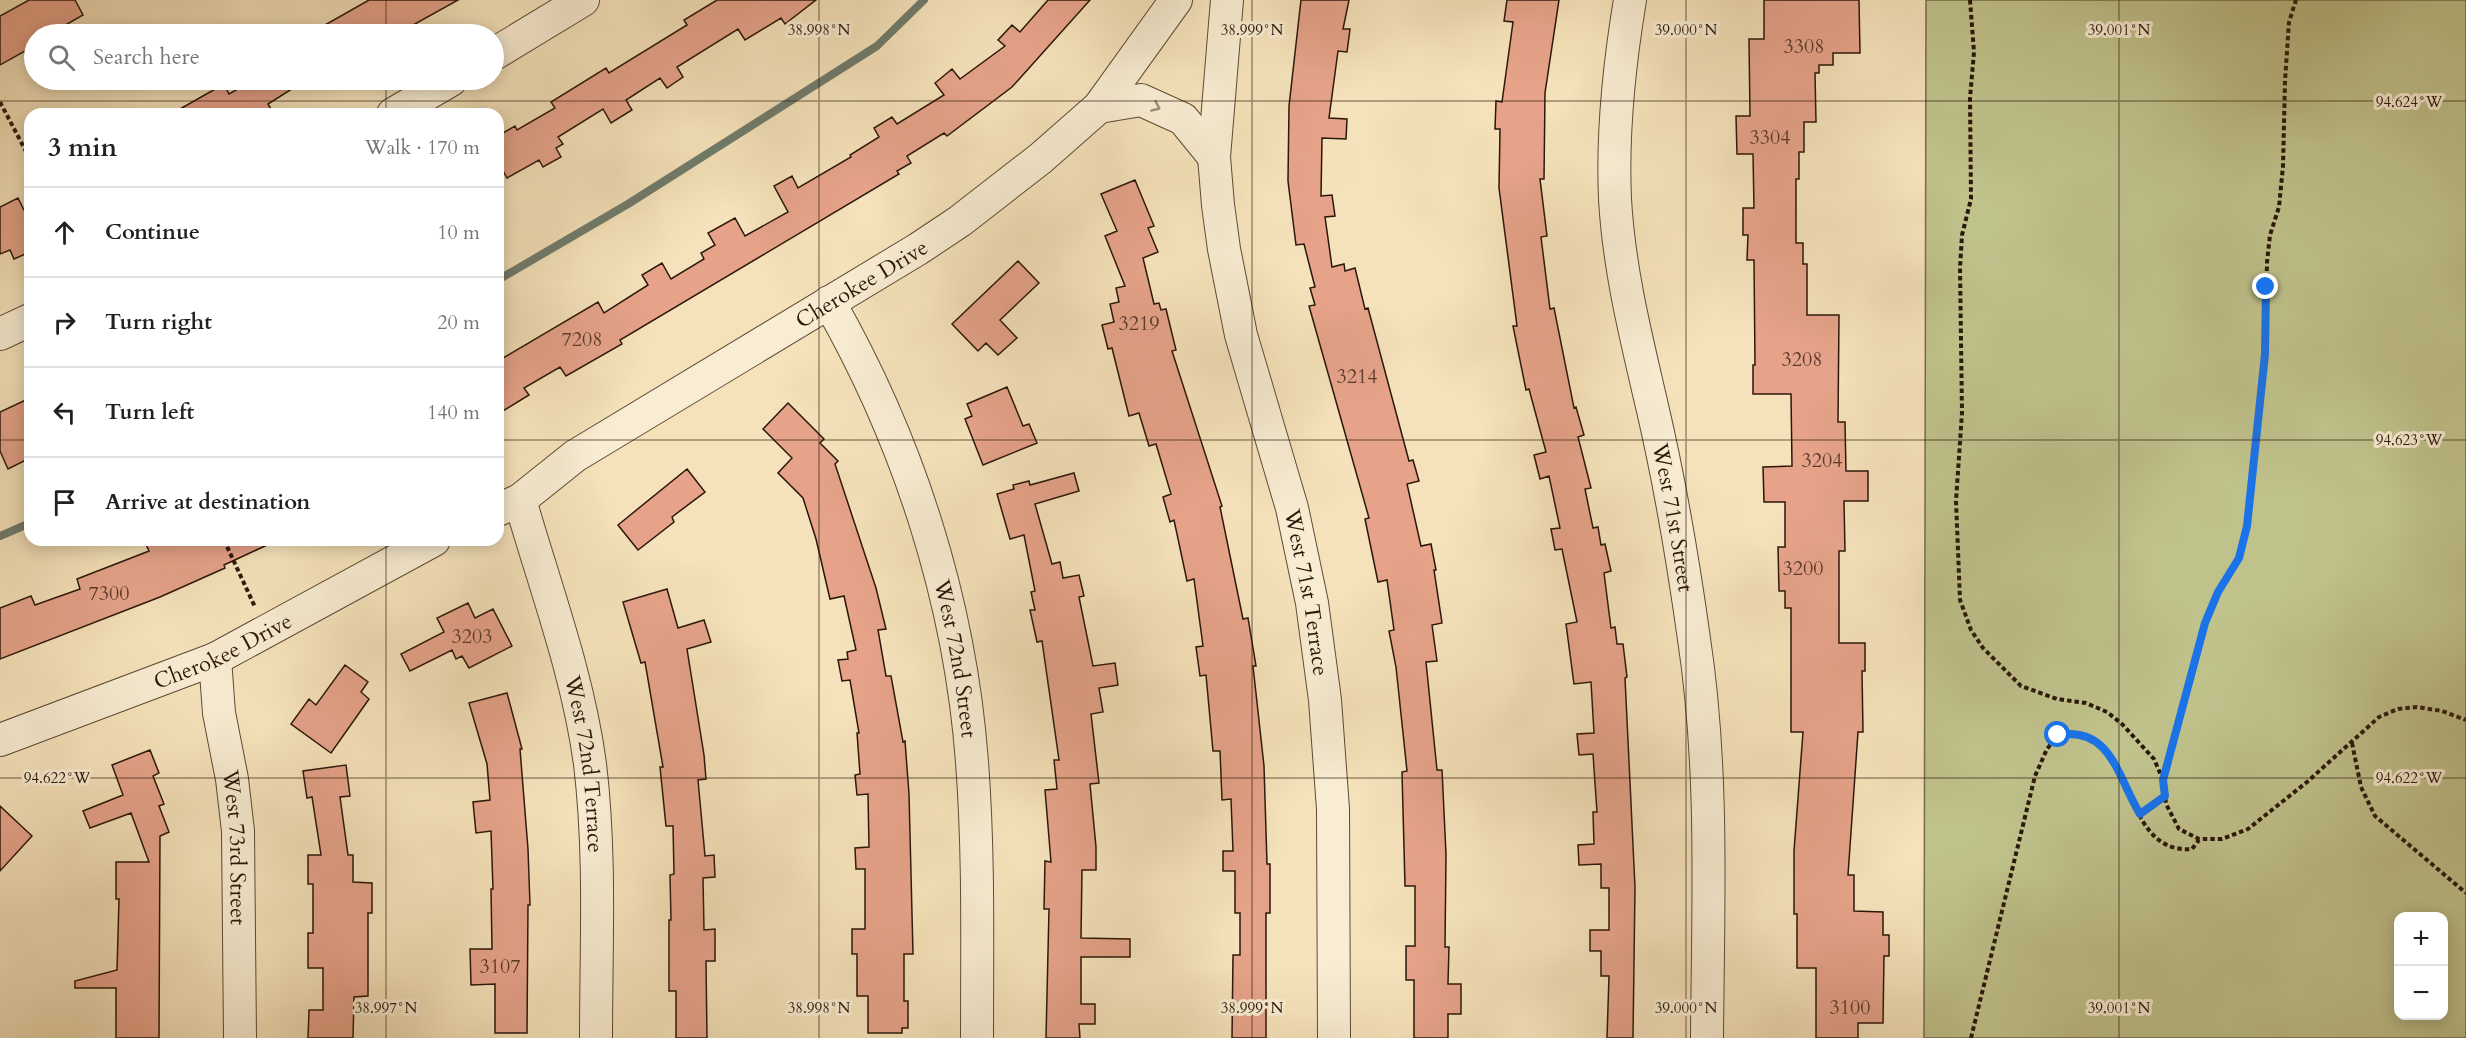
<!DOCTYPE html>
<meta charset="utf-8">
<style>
:root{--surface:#fff;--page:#f6f6f6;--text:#202124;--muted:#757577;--line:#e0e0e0}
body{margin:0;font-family:Cardo,serif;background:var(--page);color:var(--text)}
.controls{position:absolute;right:18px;bottom:18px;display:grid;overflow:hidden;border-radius:12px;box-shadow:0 3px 15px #0003}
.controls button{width:54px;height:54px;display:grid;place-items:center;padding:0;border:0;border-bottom:2px solid var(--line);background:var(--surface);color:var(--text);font:30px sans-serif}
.stop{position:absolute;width:18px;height:18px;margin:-14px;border:4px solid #1a73e8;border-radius:50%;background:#fff}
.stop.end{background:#1a73e8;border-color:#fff;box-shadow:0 2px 6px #0008}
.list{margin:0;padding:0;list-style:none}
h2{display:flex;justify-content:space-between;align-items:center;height:78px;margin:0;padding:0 24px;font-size:26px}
h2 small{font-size:20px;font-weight:400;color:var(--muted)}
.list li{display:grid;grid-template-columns:39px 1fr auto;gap:18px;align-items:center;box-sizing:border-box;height:90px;padding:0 24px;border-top:2px solid var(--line)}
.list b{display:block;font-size:22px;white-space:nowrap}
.list em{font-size:20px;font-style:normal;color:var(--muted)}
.icon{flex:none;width:33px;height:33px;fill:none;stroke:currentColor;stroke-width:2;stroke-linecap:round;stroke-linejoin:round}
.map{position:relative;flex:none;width:2466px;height:1038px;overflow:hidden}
.search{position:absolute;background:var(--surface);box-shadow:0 3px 15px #0003;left:24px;top:24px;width:480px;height:66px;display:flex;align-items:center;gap:15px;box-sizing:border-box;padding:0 21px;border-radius:33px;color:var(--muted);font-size:22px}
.panel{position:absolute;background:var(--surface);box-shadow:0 3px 15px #0003;left:24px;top:108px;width:480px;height:438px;border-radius:18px}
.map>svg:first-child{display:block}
.green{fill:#c0c28c;stroke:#766c4b;stroke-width:1.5;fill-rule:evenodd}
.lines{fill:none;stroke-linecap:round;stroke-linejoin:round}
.stream{stroke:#6f7b6c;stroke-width:8}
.building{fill:#e6a38a;stroke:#2b170a;stroke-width:1.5}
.minor-casing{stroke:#5e4a36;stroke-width:34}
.path{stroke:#2b170a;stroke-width:4;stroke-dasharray:4.5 3;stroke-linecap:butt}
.minor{stroke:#f8ecd2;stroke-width:32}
.oneway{stroke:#9c8c78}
.route{stroke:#1a73e8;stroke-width:8}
.ticks{fill:none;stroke:#2b170a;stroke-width:1.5;stroke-opacity:0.45}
.labels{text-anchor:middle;stroke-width:6;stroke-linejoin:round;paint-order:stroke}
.number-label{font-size:20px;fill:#5a3a2a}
.street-label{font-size:22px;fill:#2b170a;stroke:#f8ecd2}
.ticks-label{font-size:15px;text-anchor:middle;fill:#2b170a;stroke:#f8ecd2;stroke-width:6;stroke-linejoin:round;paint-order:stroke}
</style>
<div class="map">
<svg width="2466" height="1038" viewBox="0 0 2466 1038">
<rect width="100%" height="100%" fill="#f5e2ba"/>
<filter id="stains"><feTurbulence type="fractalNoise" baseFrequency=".00333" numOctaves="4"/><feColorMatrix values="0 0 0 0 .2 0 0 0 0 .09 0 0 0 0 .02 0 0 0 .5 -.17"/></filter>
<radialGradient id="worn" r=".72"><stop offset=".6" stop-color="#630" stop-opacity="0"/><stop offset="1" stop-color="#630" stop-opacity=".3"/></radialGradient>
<path class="green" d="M1926,0H2466V1038H1924ZM2398,916H2444V1016H2398Z"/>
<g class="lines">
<path class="stream" d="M498,280L628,204L877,46L924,0
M0,536L30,523"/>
</g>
<path class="building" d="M29,0H75L83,15L50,34H34V46L0,65V16Z
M369,0H458L397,34H309Z
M717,0H816L785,24L781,18L745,40L738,29L677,67L683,77L667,88L660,78L626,100L632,110L611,123L603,109L558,137L563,144L556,148L561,157L543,167L539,160L507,178L498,162V136L515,126L517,130L555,108L551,102L606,68L609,73L687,25L684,20Z
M1048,0H1090L1012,87L947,136L944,133L907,156L911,163L897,171L899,174L620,340L622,344L566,376L560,367L524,388L529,395L498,414V361L598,302L604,313L648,285L642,275L662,263L671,279L704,259L701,253L715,245L708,233L735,218L745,236L788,212L774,186L792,176L798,188L851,157L850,155L879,137L874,128L892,117L897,124L944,95L935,83L952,69L960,79L1005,46L998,40L1012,25L1020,32Z
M1301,0H1349L1343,29H1350L1347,52L1338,51L1329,118L1347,119L1346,139L1322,138L1321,196L1332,195L1335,216L1325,217L1332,267L1344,264L1345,271L1355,268L1365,309L1368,308L1409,461L1413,460L1419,481L1407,484L1421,546L1431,544L1436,570H1434L1442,623L1432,625L1437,661L1426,662L1437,770H1442L1446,854L1445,947H1449L1448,984H1461V1014H1448V1038H1414V980H1406V946H1415V886H1405L1402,772L1407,771L1396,667L1389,631L1394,630L1387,580L1378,582L1365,519L1369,518L1309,306L1315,305L1310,288L1315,287L1304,244L1296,245L1288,181L1289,106Z
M1507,0H1559L1545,93L1544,179H1540L1547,236L1541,237L1550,309L1554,308L1574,408L1576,407L1584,435L1578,437L1591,488L1585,489L1593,528L1598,527L1601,545L1605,544L1611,571L1604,573L1611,628L1615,627L1617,644H1623L1627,677L1625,678L1635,887L1633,1038H1607L1609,976H1601V951H1590V930H1609V888H1601V864L1579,865L1578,845L1594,844L1593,812H1597L1593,754L1579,755L1577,734L1594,733L1591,682L1574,684L1566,624L1577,622L1562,549L1555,550L1551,529L1560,528L1549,476L1540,479L1534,455L1546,452L1529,389L1526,390L1513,326H1517L1499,188L1500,129H1495L1496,101L1502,102L1513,22L1504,21Z
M1764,0H1859L1860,53H1833V65H1819V73H1815L1816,122H1804V152H1799V179H1796V243H1803V264H1807V315H1839L1838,422H1845L1846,471H1868V501H1844L1845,551H1839V643H1865V671H1862L1863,732H1858L1848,875H1854V911L1883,912V935H1889V956H1884L1883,1023H1858V1038H1816V968H1797V914H1794V851L1803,732H1791V608H1785V591H1779L1778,547H1785V502H1764L1763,467L1792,466L1791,394H1753V365H1755L1754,260H1747L1748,235H1743V208H1754L1753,154H1737L1736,116H1750L1749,39H1764Z
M254,80H306L268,104L274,114H171L224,84L229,94Z
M1135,180L1154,226L1148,228L1158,252L1143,258L1154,304L1159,303L1161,310L1166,309L1176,350L1172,351L1222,506L1220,507L1243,619L1248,618L1256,666H1253L1264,766L1267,864H1270V913H1266V1038H1232L1233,955H1240V913H1235V871H1223V851H1233L1231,799L1222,800L1220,751H1213L1206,675L1200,676L1196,647L1203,646L1194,579L1187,581L1174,520L1170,522L1163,497L1171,494L1156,444L1149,446L1139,413L1129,416L1112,348L1108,349L1102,325L1114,322L1110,304L1119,302L1116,288L1125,286L1105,236L1117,231L1101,194Z
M18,198L24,210L30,207V252L14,259L10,250L0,254V207Z
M1018,261L1039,283L1000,320L1017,338L998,355L986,343L978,351L952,324Z
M1007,387L1023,426L1029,424L1037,443L983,465L965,419L972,416L967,404Z
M30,398V458L8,469L0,451V412Z
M788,403L824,439L820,443L838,461L835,464L876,588L886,629L878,630L886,676H891L903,742L905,741L909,794L913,954H904V1001H908V1028H902V1033H868V996H857V954H852V929H865V869H856L855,848L869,847L868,794L857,795L855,775L860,774L857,733H859L850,680L842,681L838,660L848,659L847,652L856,650L844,596L830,599L816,539L803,498L778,473L792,458L763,429Z
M687,469L705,492L672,517L674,522L638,550L618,525Z
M1074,473L1079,491L1035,504L1052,564L1060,562L1063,578L1079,575L1084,596L1079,597L1093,666L1115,663L1118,685L1099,688L1103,712L1091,714L1099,783L1090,784L1096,847V870H1082L1081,938L1130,939V957H1081V1004H1095V1024H1079L1080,1038H1046L1049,909H1044L1045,861L1051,862L1045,790L1057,789L1054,760H1059L1042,641L1037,642L1030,610H1035L1031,592L1035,591L1024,535L1010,539L997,494L1014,489L1013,485L1029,481L1030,485Z
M144,540H278L224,565L225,568L160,597L0,659V608L31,596L35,605L80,589L77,579L149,551Z
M667,589L678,628L704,620L711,642L687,649L704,755L706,779L698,780L705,856L714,855L715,877L703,878L704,930L715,929V961H706L707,1038H676V991H669V920H671L670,875L674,874L673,826H666L660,767H663L645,662L641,663L623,602Z
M468,603L475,618L493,609L512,646L469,668L462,656L456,659L452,650L410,671L401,654L444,632L437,618Z
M345,665L368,682L361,692L369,699L331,753L291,724L309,699L316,705Z
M507,693L522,749H520L528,849L530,905H528L527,1033H495V984L471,985L470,949H492L491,889H493L491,831L476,833L473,802L490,800L487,764L469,703Z
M150,750L159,773L153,776L164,804L159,806L169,832L160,836L159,1038H116V988H75V981L117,970L119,899H116V862H149L131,813L90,828L83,811L123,795L112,765Z
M346,765L350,796L340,797L348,855H353V882L372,883V913H368V996L354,997L353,1038H308L309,1010H323V968H308V933H313V884H308V855H321L312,797L307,798L303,771Z
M0,806L32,836L0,871Z"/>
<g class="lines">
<defs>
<g id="minor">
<path id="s1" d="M1227,0L1214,157L1218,205L1224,249L1241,335L1292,508L1312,603L1325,700L1333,809L1334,1038"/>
<path id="s2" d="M1630,0C1619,66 1612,132 1615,199C1619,270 1636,337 1652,406C1670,483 1683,560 1694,639C1714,770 1708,906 1707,1038"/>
<path d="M494,54L583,0"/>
<path d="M1099,107L1141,100L1183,119L1214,157"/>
<path d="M393,114L451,80"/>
<path id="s3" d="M829,302C909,442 960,601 972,762C979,854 977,946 977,1038"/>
<path d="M0,334L30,320"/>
<path id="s4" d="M520,500C545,587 578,674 590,764C601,855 596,947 596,1038"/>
<path id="s5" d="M498,510L520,500L575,456L918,249L960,221L1041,158L1099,107L1176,0"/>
<path id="s6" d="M215,659L219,713L232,779L238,831L240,1038"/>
<path id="s7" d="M0,740L215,659L434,540"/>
</g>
</defs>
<use href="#minor" class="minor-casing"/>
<path class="path" d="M1970,0L1974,52L1970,98L1971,199L1962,235L1960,268L1962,413L1956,501L1960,600L1971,630L1983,648L2021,686L2057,699L2086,703L2107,712L2122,724L2154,759L2163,780L2166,804L2179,829L2199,839H2222L2248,829L2307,782L2379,717L2398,709L2417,707L2442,711L2466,720
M0,102L30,159
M224,540L255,607
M2352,743L2361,787L2375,816L2466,893
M2163,780L2205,623L2218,592L2239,558L2247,526L2265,354L2267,262L2270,235L2279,207L2283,166L2285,81L2289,22L2296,0
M2140,814L2165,797
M1971,1038L2035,776L2047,749L2058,735C2141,721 2115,855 2192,849L2199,840"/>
<use href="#minor" class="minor"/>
</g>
<defs><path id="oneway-chevron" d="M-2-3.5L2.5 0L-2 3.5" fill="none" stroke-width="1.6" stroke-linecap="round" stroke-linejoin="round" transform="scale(1.5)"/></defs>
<use class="oneway" href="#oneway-chevron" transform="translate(1156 107) rotate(24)"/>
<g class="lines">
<path class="route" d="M2058,735C2112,726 2118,779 2140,814L2165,796L2163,780L2205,623L2218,592L2239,558L2247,526L2265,354L2266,287"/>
</g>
<path class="ticks" d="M386,0V34M819,0V1038M1252,0V1038M1686,0V1038M2119,0V1038M386,80V114M0,101H2466M0,440H30M498,440H2466M386,540V1038M0,778H2466"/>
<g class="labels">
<g class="number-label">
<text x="1804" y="53">3308</text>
<text x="1770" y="144">3304</text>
<text x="1139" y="330">3219</text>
<text x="582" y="346">7208</text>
<text x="1802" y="366">3208</text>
<text x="1357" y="383">3214</text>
<text x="1822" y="467">3204</text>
<text x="1803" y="575">3200</text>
<text x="109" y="600">7300</text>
<text x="472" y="643">3203</text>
<text x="500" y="973">3107</text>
<text x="1850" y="1014">3100</text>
</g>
<g class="street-label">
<text dy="8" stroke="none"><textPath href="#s5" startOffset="429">Cherokee Drive</textPath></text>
<text dy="8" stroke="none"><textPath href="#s2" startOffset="524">West 71st Street</textPath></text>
<text dy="8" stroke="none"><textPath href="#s1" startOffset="604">West 71st Terrace</textPath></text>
<text dy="8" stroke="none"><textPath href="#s7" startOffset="240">Cherokee Drive</textPath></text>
<text dy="8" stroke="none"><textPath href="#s3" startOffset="381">West 72nd Street</textPath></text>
<text dy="8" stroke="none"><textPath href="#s4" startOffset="273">West 72nd Terrace</textPath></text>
<text dy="8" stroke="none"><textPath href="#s6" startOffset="190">West 73rd Street</textPath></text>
</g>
</g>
<g class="ticks-label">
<text x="819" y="35">38.998°N</text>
<text x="1252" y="35">38.999°N</text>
<text x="1686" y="35">39.000°N</text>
<text x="2119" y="35">39.001°N</text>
<text x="2409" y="107">94.624°W</text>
<text x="2409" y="445">94.623°W</text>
<text x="2409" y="783">94.622°W</text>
<text x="57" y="783">94.622°W</text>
<text x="386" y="1013">38.997°N</text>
<text x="819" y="1013">38.998°N</text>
<text x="1252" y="1013">38.999°N</text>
<text x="1686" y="1013">39.000°N</text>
<text x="2119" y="1013">39.001°N</text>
</g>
<rect width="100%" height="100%" filter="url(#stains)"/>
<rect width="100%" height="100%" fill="url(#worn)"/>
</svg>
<div class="controls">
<button>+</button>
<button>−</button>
</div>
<div class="stop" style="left:2058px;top:735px"></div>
<div class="stop end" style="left:2266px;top:287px"></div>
<div class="search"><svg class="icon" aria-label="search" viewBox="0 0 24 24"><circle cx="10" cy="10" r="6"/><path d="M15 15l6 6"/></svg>Search here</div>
<section class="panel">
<h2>3 min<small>Walk · 170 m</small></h2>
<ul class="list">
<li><svg class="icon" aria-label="ahead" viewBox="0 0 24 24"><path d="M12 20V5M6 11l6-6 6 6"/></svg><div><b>Continue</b></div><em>10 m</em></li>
<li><svg class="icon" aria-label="right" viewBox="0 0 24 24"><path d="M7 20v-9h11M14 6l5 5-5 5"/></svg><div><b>Turn right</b></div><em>20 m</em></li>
<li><svg class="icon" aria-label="left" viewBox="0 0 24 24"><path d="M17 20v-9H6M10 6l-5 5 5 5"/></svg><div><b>Turn left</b></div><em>140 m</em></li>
<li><svg class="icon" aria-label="arrive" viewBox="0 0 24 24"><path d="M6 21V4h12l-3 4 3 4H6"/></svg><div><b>Arrive at destination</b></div></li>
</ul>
</section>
</div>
